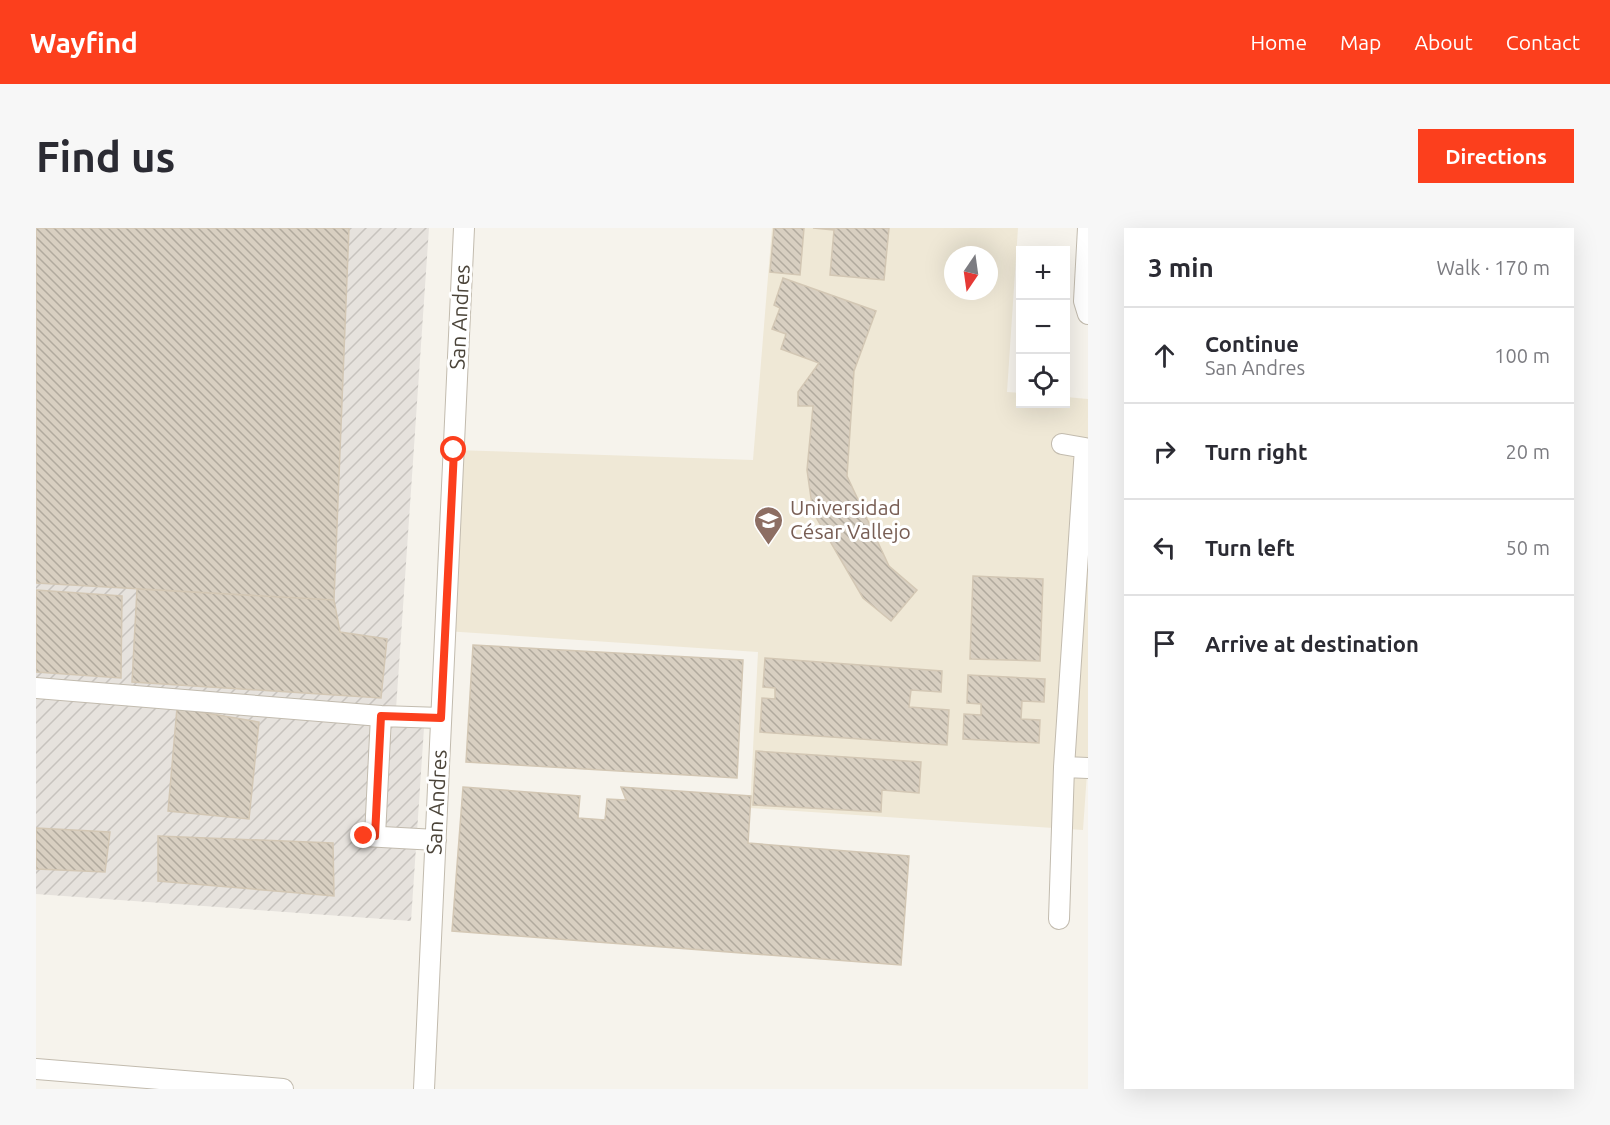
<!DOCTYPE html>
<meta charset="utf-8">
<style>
:root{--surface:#fff;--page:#f7f7f7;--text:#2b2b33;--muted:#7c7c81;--line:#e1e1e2;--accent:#fc3f1d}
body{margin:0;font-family:Ubuntu,sans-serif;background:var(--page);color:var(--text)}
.controls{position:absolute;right:18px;top:18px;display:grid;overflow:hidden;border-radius:0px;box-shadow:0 6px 24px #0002}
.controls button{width:54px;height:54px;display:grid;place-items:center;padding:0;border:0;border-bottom:2px solid var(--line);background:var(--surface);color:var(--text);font:30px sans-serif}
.compass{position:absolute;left:908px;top:18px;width:54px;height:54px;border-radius:50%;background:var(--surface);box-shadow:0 6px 24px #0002;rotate:193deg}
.stop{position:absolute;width:18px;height:18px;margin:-14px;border:4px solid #fc3f1d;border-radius:50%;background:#fff}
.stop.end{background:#fc3f1d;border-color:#fff;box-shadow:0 2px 6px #0008}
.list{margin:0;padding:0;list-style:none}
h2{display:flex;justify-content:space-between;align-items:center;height:78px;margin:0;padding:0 24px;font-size:26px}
h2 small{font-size:20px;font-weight:400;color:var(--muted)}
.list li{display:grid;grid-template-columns:39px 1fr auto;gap:18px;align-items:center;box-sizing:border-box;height:96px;padding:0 24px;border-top:2px solid var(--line)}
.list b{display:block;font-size:22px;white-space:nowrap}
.list p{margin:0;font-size:20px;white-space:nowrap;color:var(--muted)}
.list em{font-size:20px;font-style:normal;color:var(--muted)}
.icon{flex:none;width:33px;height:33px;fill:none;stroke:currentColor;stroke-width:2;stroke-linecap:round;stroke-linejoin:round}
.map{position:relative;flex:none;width:1052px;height:861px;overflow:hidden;border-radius:0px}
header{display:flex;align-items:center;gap:36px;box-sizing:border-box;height:84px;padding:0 30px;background:var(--accent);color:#fff}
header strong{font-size:28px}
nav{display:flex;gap:33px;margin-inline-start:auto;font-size:21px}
.intro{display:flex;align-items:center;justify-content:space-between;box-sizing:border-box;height:144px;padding:0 36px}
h1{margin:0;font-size:42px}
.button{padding:15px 27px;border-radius:0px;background:var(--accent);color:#fff;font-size:21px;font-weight:700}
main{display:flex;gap:36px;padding:0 36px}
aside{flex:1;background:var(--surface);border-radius:0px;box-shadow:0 6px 24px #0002}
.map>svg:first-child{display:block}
.industrial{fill:url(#industrial-furrows)}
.education{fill:#efe8d6;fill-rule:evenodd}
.building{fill:url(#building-back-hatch);stroke:#d3c7b4;stroke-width:1.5}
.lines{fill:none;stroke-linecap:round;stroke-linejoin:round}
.minor-casing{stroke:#c2bbae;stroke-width:22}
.minor{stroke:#fff;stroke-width:20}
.route{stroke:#fc3f1d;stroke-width:8}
.labels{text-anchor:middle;stroke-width:6;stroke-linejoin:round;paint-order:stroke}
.street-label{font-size:21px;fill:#4b4439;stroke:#fff}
.education-label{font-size:21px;fill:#785e54;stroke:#fff;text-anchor:start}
</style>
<header>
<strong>Wayfind</strong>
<nav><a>Home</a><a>Map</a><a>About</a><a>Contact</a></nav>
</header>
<div class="intro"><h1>Find us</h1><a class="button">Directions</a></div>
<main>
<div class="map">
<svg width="1052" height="861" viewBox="0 0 1052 861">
<defs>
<pattern id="industrial-furrows" width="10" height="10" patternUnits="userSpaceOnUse" patternTransform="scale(1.5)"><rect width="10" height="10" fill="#e6e2dd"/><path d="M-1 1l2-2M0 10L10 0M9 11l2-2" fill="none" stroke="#c7c3be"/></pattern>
<pattern id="building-back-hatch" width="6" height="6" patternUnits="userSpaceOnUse" patternTransform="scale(1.5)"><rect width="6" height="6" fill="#d8cfc1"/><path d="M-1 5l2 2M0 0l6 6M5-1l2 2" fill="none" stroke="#b1aa9e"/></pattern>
</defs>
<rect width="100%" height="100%" fill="#f6f3ec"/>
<path class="industrial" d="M0,0H393L360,481L389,485L375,693L0,666Z"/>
<path class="education" d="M736,0H982L971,164L984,165V176H1030V169L1052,171V531L1047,602L714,580L722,424L409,403L418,222L717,232ZM917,27H953V63H917Z"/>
<path class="building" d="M0,0H313L298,372L0,355Z
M738,0H768L764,47L734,44Z
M777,0H853L848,52L794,47L798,2Z
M747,50L840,83L818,143L811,248L853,338L881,362L855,393L827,370L777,284L771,242L777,178H762V164L783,135L745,121L750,106L736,101L744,80L738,77Z
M937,348L1007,351L1004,433L934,431Z
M101,361L298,372L304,404L351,411L345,470L96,454Z
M0,362L86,368L85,450L0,444Z
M437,417L707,432L701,550L430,534Z
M729,430L906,443L905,464L875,462L873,479L913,482L911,517L724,504L726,470L739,471V460L727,459Z
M932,447L1009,451L1008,474L986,473L985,491L1004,492L1003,515L927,511L928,486L945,487V476L931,475Z
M141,480L223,494L213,591L132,583Z
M720,523L885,534L883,565L846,562L845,584L717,577Z
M427,559L544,568L542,590L569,592L571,571L590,572L585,559L715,568L712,615L873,628L865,737L416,703Z
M0,600L74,604L69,644L0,641Z
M122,608L297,615L298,668L122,653Z"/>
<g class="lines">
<defs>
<path id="minor" d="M1052,0L1048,73L1052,86
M0,460L345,488L405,490
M1028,539L1052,540
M328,608L400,612
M339,608L345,488
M1023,691L1028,539L1049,220L1026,216
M0,841L247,861
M388,861L428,0"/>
</defs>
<use href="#minor" class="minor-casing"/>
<use href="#minor" class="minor"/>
</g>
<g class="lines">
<path class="route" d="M328,608H339L345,488L405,490L418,222"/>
</g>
<defs>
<symbol id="university-pin" viewBox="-11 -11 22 30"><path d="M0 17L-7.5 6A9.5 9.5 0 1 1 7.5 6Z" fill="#8d6e63" stroke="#fff"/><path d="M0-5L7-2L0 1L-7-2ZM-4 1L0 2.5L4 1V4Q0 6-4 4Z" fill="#fff"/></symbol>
</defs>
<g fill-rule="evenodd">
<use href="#university-pin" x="716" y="276" width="33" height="45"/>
</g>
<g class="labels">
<g class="street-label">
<text transform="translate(424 89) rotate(-87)" y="7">San Andres</text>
<text transform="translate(401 574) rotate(-87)" y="7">San Andres</text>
</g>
<g class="education-label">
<text x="754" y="287">Universidad<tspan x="754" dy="24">César Vallejo</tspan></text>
</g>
</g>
</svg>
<div class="controls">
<button>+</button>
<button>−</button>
<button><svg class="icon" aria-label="locate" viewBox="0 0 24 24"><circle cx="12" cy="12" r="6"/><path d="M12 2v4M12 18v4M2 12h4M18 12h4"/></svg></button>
</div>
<svg class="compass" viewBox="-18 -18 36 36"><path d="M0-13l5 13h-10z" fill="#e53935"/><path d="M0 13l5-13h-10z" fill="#7c7c81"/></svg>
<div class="stop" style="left:418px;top:222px"></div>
<div class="stop end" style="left:328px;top:608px"></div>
</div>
<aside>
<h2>3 min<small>Walk · 170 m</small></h2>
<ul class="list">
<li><svg class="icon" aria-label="ahead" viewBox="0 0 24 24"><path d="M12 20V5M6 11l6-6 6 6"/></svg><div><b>Continue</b><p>San Andres</p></div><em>100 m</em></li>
<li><svg class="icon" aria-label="right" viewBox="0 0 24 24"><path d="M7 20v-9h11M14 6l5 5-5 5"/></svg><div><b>Turn right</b></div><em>20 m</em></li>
<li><svg class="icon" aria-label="left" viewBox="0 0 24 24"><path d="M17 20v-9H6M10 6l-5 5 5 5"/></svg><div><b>Turn left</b></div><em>50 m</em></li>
<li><svg class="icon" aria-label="arrive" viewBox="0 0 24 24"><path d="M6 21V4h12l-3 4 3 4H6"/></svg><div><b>Arrive at destination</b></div></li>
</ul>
</aside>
</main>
